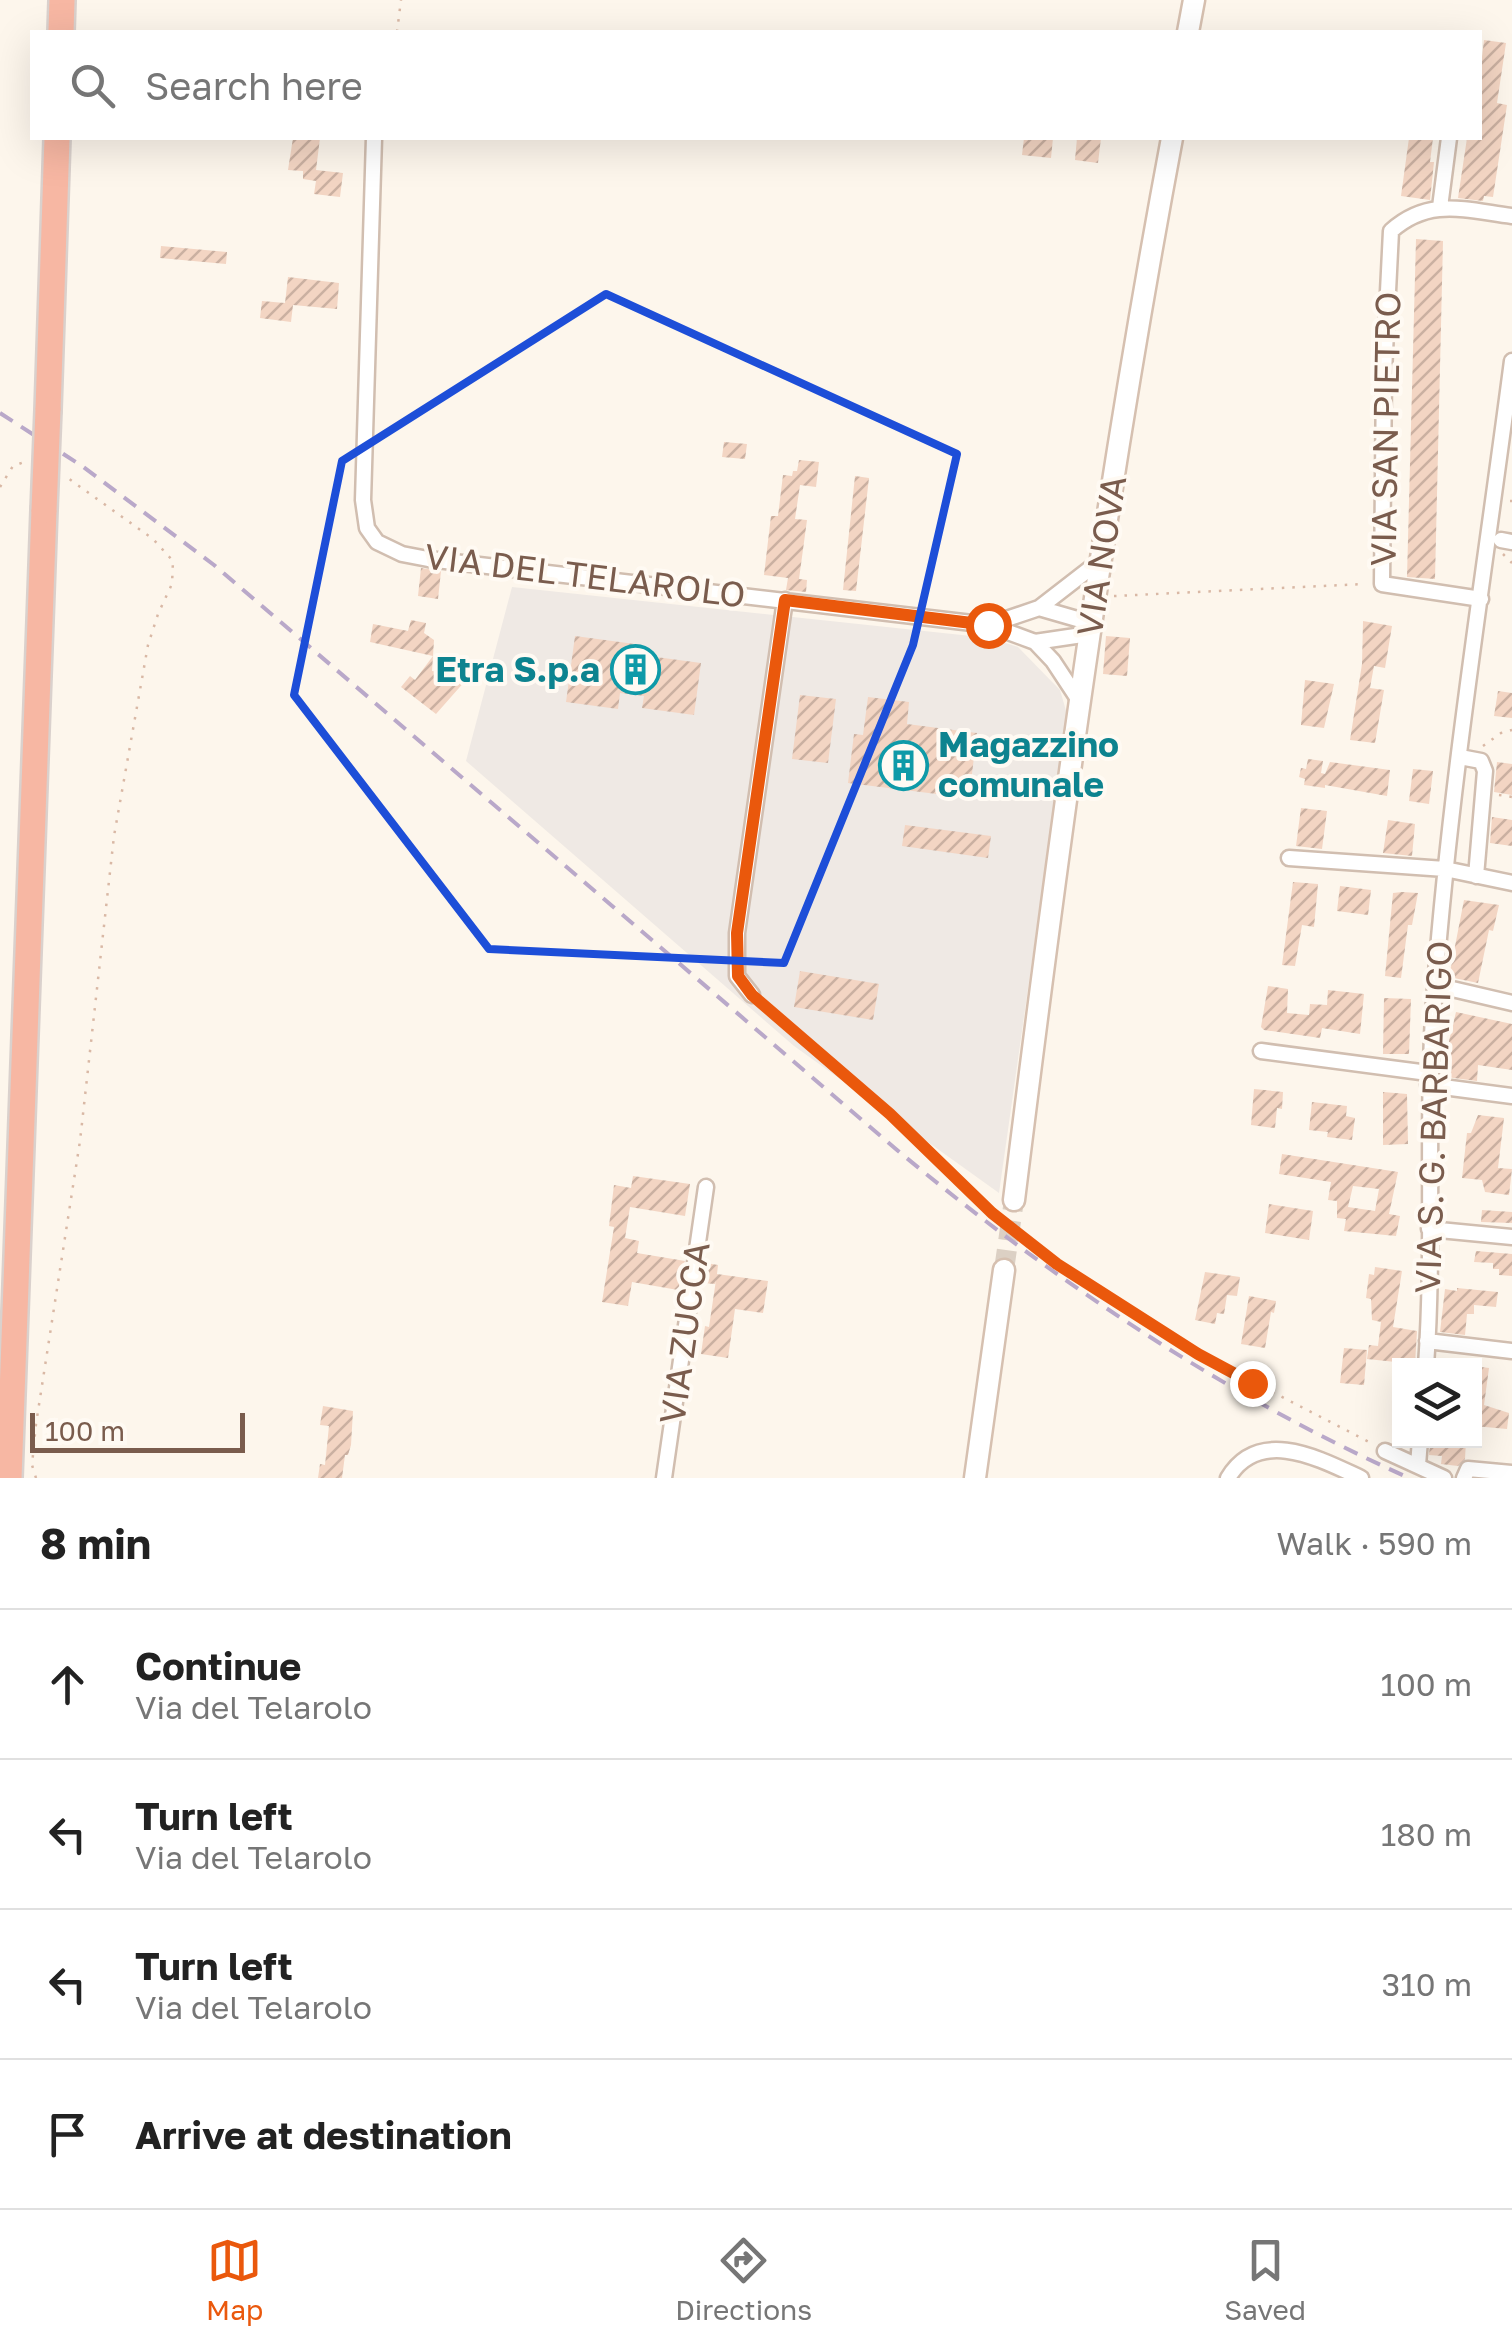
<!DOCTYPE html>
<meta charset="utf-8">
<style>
:root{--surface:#fff;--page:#f6f6f6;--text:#222;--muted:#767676;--line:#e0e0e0;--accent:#ea580c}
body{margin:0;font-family:"Golos Text",sans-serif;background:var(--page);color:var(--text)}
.controls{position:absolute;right:30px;bottom:30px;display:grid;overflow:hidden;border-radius:0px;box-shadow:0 10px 40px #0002}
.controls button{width:90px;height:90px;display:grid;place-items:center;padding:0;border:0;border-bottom:2px solid var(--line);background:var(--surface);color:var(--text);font:50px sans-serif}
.scale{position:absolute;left:30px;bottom:25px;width:215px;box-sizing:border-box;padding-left:10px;border:5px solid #7a5c4d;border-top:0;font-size:28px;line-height:35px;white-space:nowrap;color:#7a5c4d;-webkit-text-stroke:8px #fffaf3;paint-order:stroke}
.stop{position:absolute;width:30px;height:30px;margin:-22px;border:8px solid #ea580c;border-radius:50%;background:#fff}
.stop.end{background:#ea580c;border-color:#fff;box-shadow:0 2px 10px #0008}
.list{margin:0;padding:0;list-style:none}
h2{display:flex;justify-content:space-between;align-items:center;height:130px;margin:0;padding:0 40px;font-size:42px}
h2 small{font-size:32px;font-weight:400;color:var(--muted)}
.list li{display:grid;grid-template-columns:65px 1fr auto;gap:30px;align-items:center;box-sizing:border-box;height:150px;padding:0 40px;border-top:2px solid var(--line)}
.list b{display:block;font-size:38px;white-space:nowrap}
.list p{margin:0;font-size:32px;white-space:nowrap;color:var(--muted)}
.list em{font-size:32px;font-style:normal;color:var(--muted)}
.icon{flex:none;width:55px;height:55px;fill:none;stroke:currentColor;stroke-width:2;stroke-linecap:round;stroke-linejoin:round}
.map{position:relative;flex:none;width:1512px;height:1478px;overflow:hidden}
.search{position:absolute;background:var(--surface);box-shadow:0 10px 40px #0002;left:30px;right:30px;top:30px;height:110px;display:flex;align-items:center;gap:25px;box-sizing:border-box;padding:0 35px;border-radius:0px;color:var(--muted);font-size:38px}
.sheet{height:730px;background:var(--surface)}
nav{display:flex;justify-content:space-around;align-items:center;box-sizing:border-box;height:140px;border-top:2px solid var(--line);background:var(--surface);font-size:28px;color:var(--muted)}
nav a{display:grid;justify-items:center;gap:5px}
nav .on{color:var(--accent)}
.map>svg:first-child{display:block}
.industrial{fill:#efe9e4}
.building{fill:url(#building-hatch);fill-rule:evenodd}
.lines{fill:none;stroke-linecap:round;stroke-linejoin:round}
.secondary-tunnel{stroke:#dcd0c4;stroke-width:20;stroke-dasharray:20 10;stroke-linecap:butt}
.street-casing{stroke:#d1beb0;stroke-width:19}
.secondary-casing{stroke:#d6c0b0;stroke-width:25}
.highway-casing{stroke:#dad1cd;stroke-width:30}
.path{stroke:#d9b8a5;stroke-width:2.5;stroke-dasharray:2.5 8;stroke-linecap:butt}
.street{stroke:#fff;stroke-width:14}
.secondary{stroke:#fff;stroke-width:20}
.highway{stroke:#f7b7a3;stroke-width:25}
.rail{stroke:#b9a8c9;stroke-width:4;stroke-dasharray:15 10;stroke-linecap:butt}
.highway-bridge-casing{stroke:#dad1cd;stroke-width:30;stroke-linecap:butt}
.highway-bridge{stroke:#f7b7a3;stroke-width:25}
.route{stroke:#ea580c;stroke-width:12}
.marked{fill:none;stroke:#1d4ed8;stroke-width:8;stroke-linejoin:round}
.labels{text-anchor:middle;stroke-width:8;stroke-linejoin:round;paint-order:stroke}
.street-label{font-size:35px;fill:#7a5c4d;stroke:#fffaf3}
.culture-label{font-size:35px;font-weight:bold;fill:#0d838f;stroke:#fffaf3;text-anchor:end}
</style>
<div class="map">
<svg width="1512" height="1478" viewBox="0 0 1512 1478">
<defs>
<pattern id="building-hatch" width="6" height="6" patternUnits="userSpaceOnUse" patternTransform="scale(2.5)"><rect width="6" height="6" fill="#f3d5c3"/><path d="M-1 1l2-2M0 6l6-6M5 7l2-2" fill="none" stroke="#cab0a1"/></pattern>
</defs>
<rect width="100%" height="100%" fill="#fdf6ec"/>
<path class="industrial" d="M512,587L990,638L1018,647L1060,690L1067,714L999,1193L794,1046L466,761Z"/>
<path class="building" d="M1484,40L1506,43L1497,103L1507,105L1493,197L1484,196L1483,201L1458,198L1467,138H1480V74Z
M293,138H320L316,170L343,173L340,197L314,194L316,181L303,179V171L288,170Z
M1024,138H1053L1051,158L1022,155Z
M1077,138H1101L1098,163L1075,160Z
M1409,138H1433L1430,162H1434L1430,200L1401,196Z
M1416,239L1443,241L1435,579L1407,577Z
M161,246L227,252L226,264L160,258Z
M288,277L339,283L337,309L293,305L291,322L260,318L262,301L285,303Z
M724,442L747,444L745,459L722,457Z
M799,460L819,462L816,487L800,485L795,519L807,520L799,579L807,580L806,592L786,590L788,578L764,575L771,516H778L783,475L792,476L793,471H797Z
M855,476L869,478L856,591L843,590Z
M421,568L441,571L438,599L418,596Z
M411,620L426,623L424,633L434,640L433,656L370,642L373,624L408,631Z
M1363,621L1392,626L1385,668L1374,666L1370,688L1384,690L1375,743L1350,740L1362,664Z
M575,636L642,645L641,655L701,663L694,715L642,708L644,696L620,693L618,709L566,702Z
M1106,636L1130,638L1127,676L1103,674Z
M453,654L467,663L458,679L466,680L436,714L401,687L410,676L415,680L433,656L432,671L451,673Z
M1305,680L1334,684L1324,728L1301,725Z
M1498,691L1512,693V718L1494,716Z
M800,695L836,699L828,763L792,759Z
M868,697L909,702L907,724L977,733L969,798L848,783L854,734L863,735Z
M1308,759L1323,761L1321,773L1325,774L1330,762L1390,770L1387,796L1325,785V788L1304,785L1305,779L1299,777L1301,768L1306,769Z
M1497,762L1512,764V795L1494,792Z
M1413,769L1433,771L1429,804L1409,801Z
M1301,808L1327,811L1322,849L1296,846Z
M1492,817L1512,820V846L1490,843Z
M1388,820L1415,824L1412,856L1383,853Z
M905,825L991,836L988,858L902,846Z
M1293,882L1318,884L1314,927L1302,925L1295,966L1282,965Z
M1340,886L1371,890L1368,915L1337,911Z
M1402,892L1418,893L1412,925H1408L1401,978L1385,976L1393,893Z
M1464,900L1499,905L1493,931L1489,930L1478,983L1449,977Z
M800,971L879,984L873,1020L794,1007Z
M1268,986L1288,989L1287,1013L1309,1015L1310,1004L1327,1005L1328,990L1364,994L1360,1034L1322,1028L1320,1038L1264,1030L1261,1027Z
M1384,998L1411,999L1409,1054H1383Z
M1456,1012L1512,1024V1070L1478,1065L1477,1081L1446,1077L1449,1041Z
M1254,1089L1283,1092L1282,1109L1277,1108L1275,1128L1251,1125Z
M1383,1092L1407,1094L1408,1144L1383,1145Z
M1312,1102L1347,1106L1346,1116L1355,1118L1352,1140L1327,1137L1328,1132L1309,1130Z
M1478,1115L1504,1118L1498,1168L1512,1169L1509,1195L1485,1192L1482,1180L1462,1178L1467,1133H1471Z
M1282,1154L1398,1172L1389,1214L1400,1216L1396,1236L1344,1231L1346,1219L1337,1218V1201L1328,1200L1331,1182L1279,1174ZM1353,1186L1379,1189L1375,1211L1348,1207Z
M633,1176L690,1184L685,1216L630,1207L625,1238L639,1241L637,1253L685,1261L678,1290L632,1282L628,1306L602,1302L614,1227L609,1226L614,1185L631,1188Z
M1269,1204L1313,1211L1309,1240L1265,1233Z
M1482,1210L1512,1212V1223L1481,1222Z
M1476,1251L1512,1254V1276L1499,1275V1269H1493V1263L1474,1262Z
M706,1263L718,1265L717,1274L768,1281L763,1313L735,1309L728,1358L701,1354L705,1326L709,1327L716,1280L715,1284L703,1283Z
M1375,1267L1402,1271L1393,1327L1417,1331L1415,1364L1367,1359L1369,1345L1378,1346L1381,1322L1372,1320L1371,1299L1366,1298L1369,1274L1374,1275Z
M1205,1272L1240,1277L1237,1296L1227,1295L1224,1314L1217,1313L1215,1324L1195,1320Z
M1457,1288L1498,1292L1496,1307L1474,1305V1314H1467L1465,1335L1440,1332L1445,1289L1457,1291Z
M1249,1296L1276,1301L1274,1313L1271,1312L1265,1348L1241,1344Z
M1344,1348L1367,1350L1364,1385L1340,1383Z
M1474,1366L1489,1368L1484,1405L1509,1413L1507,1429L1474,1426Z
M323,1406L353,1411L351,1445L348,1455H345L342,1478H318L320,1464L325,1465L329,1426L320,1425Z
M1444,1440H1466L1465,1459L1458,1466L1441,1464L1442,1456L1429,1455L1430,1443L1443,1444Z"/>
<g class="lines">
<path class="secondary-tunnel" d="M1004,1270L1014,1200"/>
<defs>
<path id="street" d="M374,138L363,500L367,528L377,542L402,554L428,559L989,625L1035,642L1053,661L1080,702
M1440,207L1449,138
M1501,540L1512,542
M1481,599L1382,584L1384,372L1391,231C1429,197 1465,210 1512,216
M1039,608L1091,623
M989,625L1039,608L1101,560
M1035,642L1089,634
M1460,757L1481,761L1485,771L1476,876
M1289,858L1445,869L1512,883
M1435,985L1512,1003
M752,995L737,976V933L785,600
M1261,1051L1428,1073
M1428,1085L1512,1096
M1429,1229L1512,1237
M1427,1341L1512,1351
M1426,1366C1435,1239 1425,1113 1435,986C1451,777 1485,569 1512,361
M1385,1451L1444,1478
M1418,1465L1420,1440
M664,1478L706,1187
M1228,1478C1259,1426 1320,1459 1361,1478
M1464,1478L1468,1469L1512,1473"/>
<path id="secondary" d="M1188,32L1194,0
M1014,1200C1058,845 1106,489 1172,138
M975,1478L1004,1270"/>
<path id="highway" d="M61,32L62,0
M48,410L57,138
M9,1478L44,510"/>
</defs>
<use href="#street" class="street-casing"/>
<use href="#secondary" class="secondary-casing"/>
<use href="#highway" class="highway-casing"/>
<path class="path" d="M397,32L401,0
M0,487L13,466L27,461
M1510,501H1512
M1503,554L1512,563
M1114,596L1365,584
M1483,746L1501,733L1512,730
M1499,795L1512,797
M765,1006L890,1114L992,1213L1057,1264L1199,1354L1371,1443
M36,1478L32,1465L36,1424L80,1141L114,836L148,645L158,614L172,584L173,561L153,539L65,476"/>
<use href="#street" class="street"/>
<use href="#secondary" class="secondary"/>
<use href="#highway" class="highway"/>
<path class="rail" d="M0,413L82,466L214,565L897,1150C1054,1281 1222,1394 1409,1478"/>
<defs>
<path id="highway-bridge" d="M44,510L48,410"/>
</defs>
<use href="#highway-bridge" class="highway-bridge-casing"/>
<use href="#highway-bridge" class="highway-bridge"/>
</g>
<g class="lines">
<path class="route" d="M988,625L785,600L737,933L738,976L752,995L890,1114L992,1213L1057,1264L1198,1354L1252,1383"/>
</g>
<path class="marked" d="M606,294L957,454L913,645L784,963L489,949L294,695L342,461Z"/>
<defs>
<symbol id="building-ring" viewBox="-11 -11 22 22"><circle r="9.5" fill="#fffaf3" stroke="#0f9aa8" stroke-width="1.5"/><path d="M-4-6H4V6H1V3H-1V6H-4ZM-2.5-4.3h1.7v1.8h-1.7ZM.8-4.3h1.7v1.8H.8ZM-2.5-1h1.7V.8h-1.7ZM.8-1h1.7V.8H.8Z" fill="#0f9aa8"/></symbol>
</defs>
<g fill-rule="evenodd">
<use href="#building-ring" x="608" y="642" width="55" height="55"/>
<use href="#building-ring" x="876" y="738" width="55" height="55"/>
</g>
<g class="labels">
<g class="street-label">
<text transform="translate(1386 429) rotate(-89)" y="12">VIA SAN PIETRO</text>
<text transform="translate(1102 556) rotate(-81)" y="12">VIA NOVA</text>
<text transform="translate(585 576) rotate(7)" y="12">VIA DEL TELAROLO</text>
<text transform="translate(1434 1117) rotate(-88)" y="12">VIA S. G. BARBARIGO</text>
<text transform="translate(685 1333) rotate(-82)" y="12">VIA ZUCCA</text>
</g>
<g class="culture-label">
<text x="600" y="682">Etra S.p.a</text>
<text x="938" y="757" text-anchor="start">Magazzino<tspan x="938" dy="40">comunale</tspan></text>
</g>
</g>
</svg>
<div class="controls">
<button><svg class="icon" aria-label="layers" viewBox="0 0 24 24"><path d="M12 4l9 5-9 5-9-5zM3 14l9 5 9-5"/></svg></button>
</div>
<div class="scale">100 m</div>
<div class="stop" style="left:988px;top:625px"></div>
<div class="stop end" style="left:1252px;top:1383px"></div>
<div class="search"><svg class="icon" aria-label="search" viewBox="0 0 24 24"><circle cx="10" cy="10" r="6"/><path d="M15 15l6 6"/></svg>Search here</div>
</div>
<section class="sheet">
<h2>8 min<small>Walk · 590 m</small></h2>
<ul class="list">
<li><svg class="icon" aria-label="ahead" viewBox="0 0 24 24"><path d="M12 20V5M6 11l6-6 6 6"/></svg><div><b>Continue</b><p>Via del Telarolo</p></div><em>100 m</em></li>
<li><svg class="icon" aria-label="left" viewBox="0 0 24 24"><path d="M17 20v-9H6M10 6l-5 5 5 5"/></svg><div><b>Turn left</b><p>Via del Telarolo</p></div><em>180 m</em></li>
<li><svg class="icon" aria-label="left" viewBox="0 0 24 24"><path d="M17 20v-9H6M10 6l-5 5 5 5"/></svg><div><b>Turn left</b><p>Via del Telarolo</p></div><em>310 m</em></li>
<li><svg class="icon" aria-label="arrive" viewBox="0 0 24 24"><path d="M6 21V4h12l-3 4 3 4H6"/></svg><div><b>Arrive at destination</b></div></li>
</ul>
</section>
<nav>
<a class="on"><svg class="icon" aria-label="map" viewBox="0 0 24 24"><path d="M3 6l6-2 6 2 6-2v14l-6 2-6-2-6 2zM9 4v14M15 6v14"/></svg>Map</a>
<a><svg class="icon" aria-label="directions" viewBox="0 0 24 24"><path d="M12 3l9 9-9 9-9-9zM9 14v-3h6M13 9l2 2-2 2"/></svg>Directions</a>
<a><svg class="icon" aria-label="saved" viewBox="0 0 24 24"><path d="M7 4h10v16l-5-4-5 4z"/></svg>Saved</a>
</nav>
